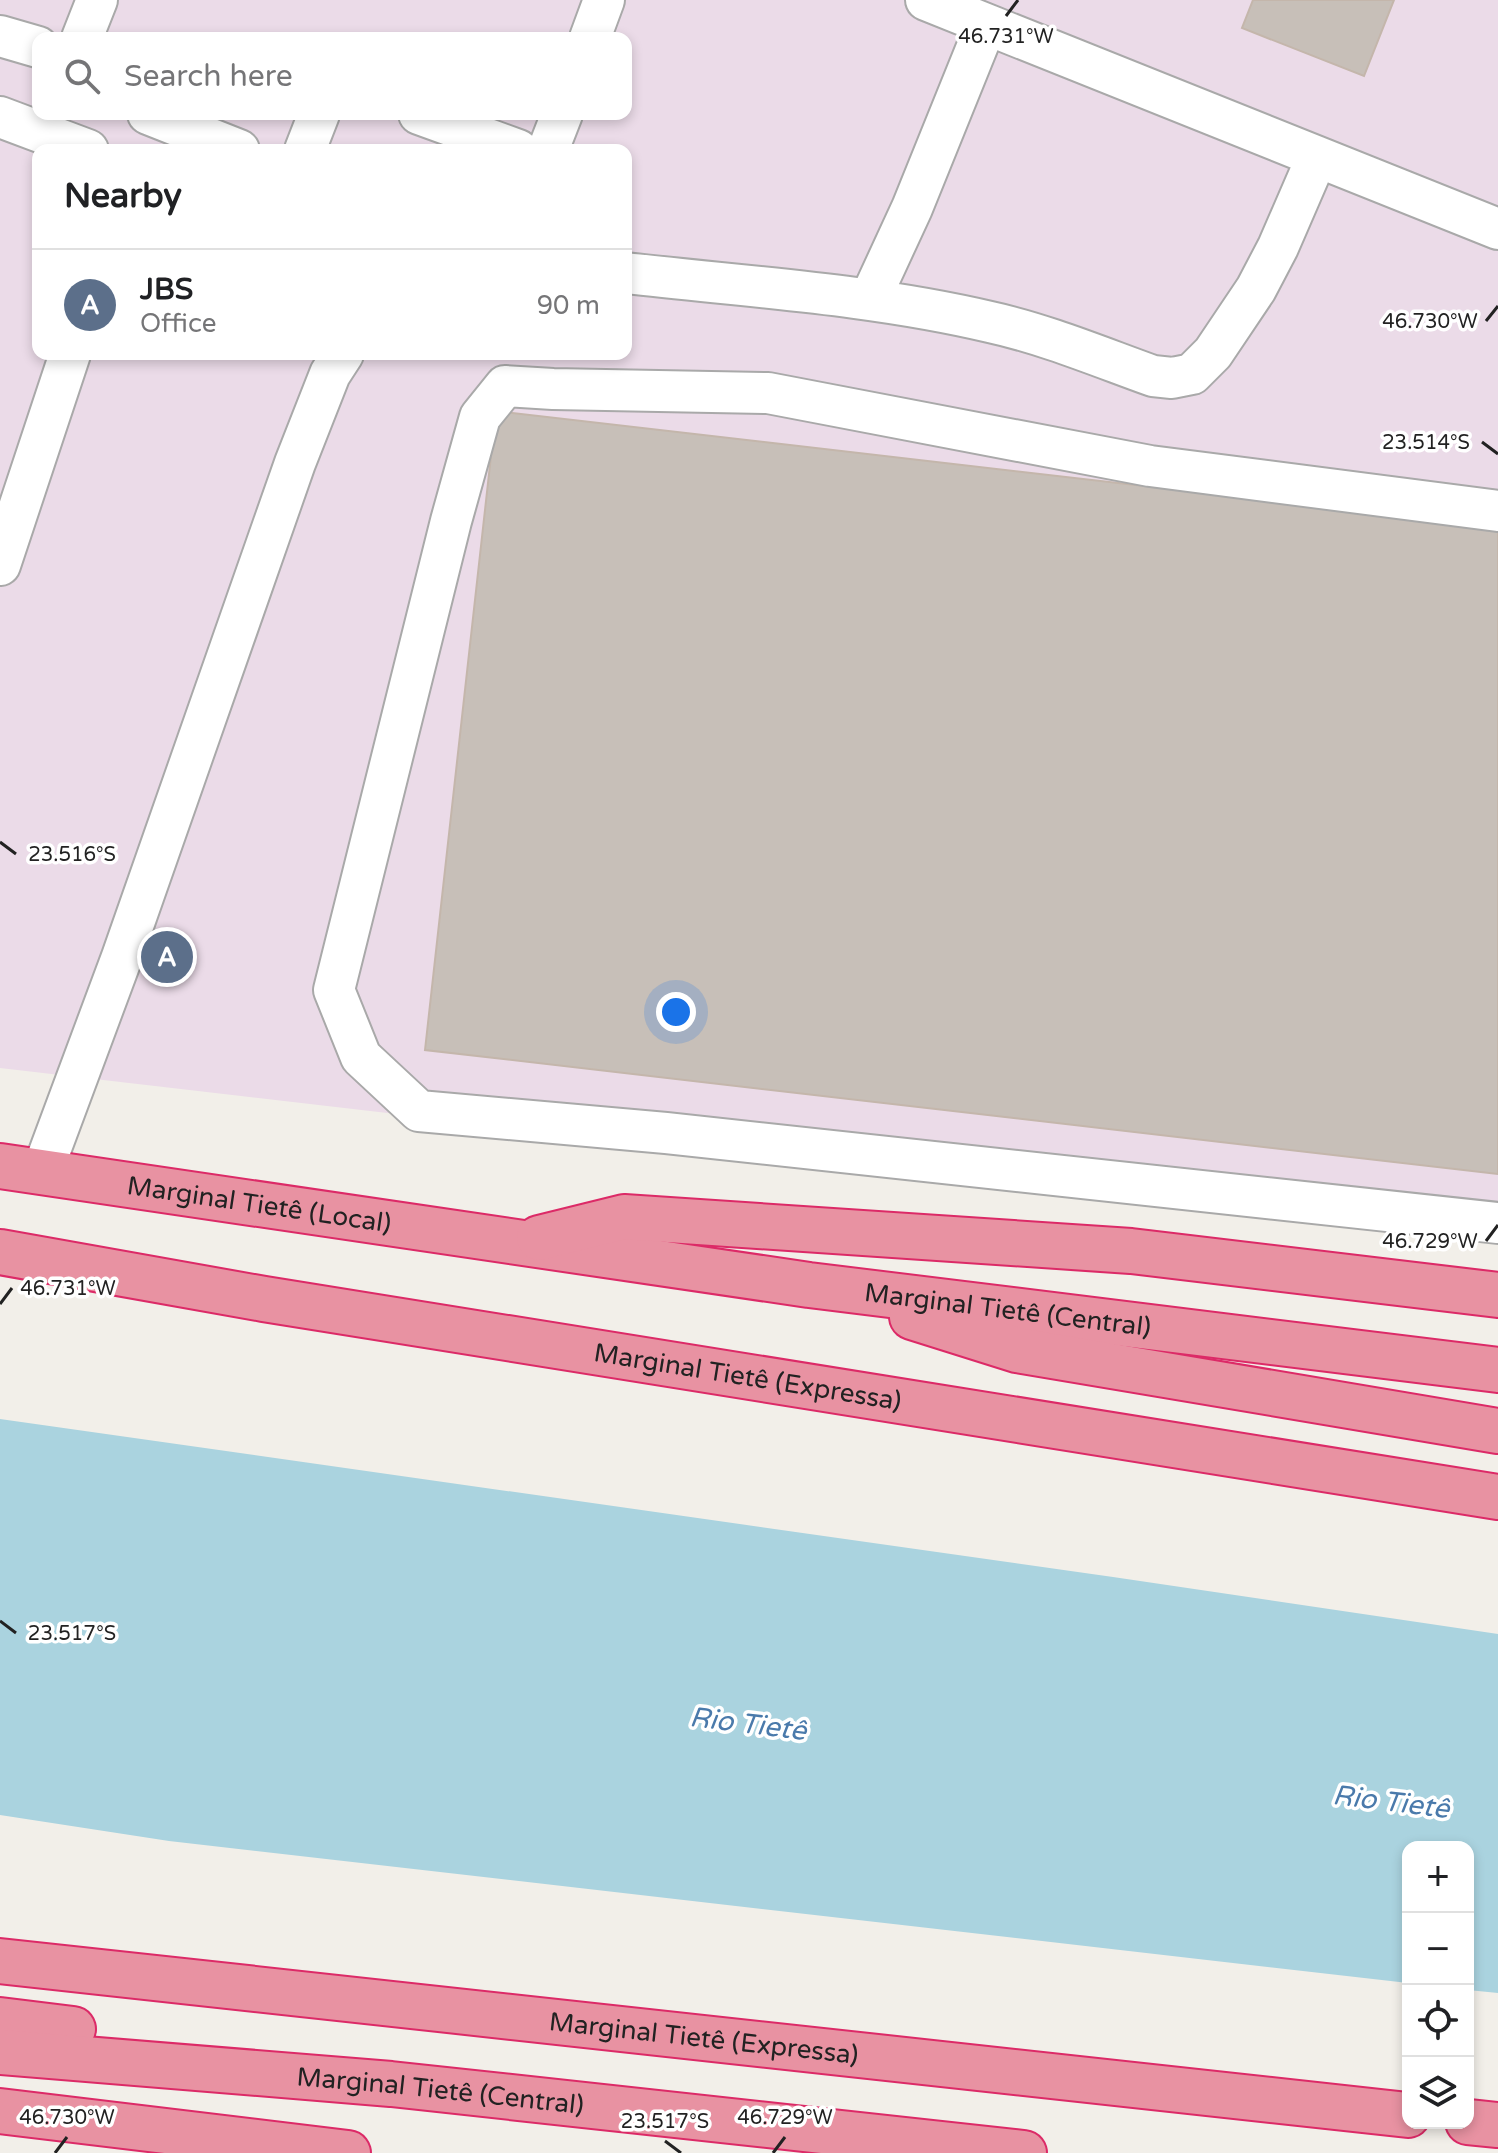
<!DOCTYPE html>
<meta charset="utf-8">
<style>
:root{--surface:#fff;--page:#f2f2f2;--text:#202124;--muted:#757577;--line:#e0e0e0;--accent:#2563eb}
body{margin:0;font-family:"Varela Round",sans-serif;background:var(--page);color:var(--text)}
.controls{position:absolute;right:24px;bottom:24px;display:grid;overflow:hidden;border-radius:16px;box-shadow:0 4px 12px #0003}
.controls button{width:72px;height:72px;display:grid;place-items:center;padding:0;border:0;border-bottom:2px solid var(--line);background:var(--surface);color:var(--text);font:40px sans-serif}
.you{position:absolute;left:676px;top:1012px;width:28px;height:28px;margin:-20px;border:6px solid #fff;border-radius:50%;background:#1a73e8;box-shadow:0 0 0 12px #1a73e833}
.badge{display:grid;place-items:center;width:52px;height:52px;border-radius:50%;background:var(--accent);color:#fff;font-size:26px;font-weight:700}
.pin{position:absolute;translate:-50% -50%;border:4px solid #fff;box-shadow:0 2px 8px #0006}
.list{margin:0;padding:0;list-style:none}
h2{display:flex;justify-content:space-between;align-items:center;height:104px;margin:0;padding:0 32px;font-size:34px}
h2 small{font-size:26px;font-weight:400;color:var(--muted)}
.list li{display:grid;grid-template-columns:52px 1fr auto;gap:24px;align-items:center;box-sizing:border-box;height:112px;padding:0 32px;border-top:2px solid var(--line)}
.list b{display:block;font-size:30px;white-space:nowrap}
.list p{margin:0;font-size:26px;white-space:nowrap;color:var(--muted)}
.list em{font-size:26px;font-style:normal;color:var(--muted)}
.icon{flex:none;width:44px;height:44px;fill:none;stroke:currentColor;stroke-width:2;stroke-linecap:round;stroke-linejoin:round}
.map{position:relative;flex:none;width:1498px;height:2153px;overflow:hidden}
.search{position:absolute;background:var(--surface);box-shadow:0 4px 12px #0003;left:32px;top:32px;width:600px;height:88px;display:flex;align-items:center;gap:20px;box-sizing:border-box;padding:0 28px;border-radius:16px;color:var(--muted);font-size:30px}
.panel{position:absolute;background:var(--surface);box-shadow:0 4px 12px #0003;left:32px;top:144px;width:600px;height:216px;border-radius:16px}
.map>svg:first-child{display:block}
.industrial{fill:#ebdbe8;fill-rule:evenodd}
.water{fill:#aad3df}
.building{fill:#c7bfb8;stroke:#c4b6ab;stroke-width:2}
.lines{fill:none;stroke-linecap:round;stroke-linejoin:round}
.minor-casing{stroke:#a9a9a9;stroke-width:44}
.highway-casing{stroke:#dc2a67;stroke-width:48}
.minor{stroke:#fff;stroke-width:40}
.highway{stroke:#e892a2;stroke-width:44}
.ticks{fill:none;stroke:#222;stroke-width:3}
.labels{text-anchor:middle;stroke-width:7;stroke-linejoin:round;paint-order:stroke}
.street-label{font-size:26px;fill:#222;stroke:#fff}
.water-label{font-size:28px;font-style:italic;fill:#4a7aab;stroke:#fff}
.ticks-label{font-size:20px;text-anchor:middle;fill:#222;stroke:#fff;stroke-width:7;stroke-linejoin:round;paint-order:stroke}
</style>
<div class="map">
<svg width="1498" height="2153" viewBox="0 0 1498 2153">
<rect width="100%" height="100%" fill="#f2efe9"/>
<path class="industrial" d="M0,0H1498V1242L0,1068ZM38,38H626V114H38ZM38,150H626V354H38Z"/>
<path class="water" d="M0,1419L1113,1577L1498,1634V1993L1468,1990V1847H1408V1983L169,1841L0,1815Z"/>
<path class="building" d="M1253,0H1394L1364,76L1242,28Z
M496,411L1498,527V1174L425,1050Z"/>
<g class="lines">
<defs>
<path id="minor" d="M926,0L1498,229
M0,36L38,47
M82,38L97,0
M590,38L604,0
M148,114L239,150
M419,114L518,150
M0,117L88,150
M305,150L319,114
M548,150L562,114
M626,273C748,287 871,294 990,322C1045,334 1100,357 1153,376L1172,378L1192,374L1213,353L1256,289L1278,247L1317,157
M870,299L912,208L986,25
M1498,511L1150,466L768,393L553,389L505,386L480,417L451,521L334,990L361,1057L419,1111L666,1133L1498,1223
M0,565L70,354
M42,1172L122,957L295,463L330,374L343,354"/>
<g id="highway">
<path id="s1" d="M0,1166L809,1285L1498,1370"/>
<path d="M539,1238L624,1217L1131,1251L1498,1295"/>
<path id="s2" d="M0,1252L264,1299L1498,1497"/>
<path d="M912,1317L1017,1350L1498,1431"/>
<path id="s3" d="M0,1961L1408,2115"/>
<path d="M0,2020L73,2029"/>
<path id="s4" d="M0,2052L391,2084L1024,2153"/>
<path d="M0,2111L348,2153"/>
<path d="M1468,2122L1498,2125"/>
</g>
</defs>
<use href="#minor" class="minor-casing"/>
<use href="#highway" class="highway-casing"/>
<use href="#minor" class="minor"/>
<use href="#highway" class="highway"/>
</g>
<path class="ticks" d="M1006,16L1018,0M1486,321L1498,306M1482,442L1498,454M0,842L16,854M1486,1241L1498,1225M0,1304L12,1288M0,1621L16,1633M665,2141L681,2153M55,2153L67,2137M773,2153L785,2137"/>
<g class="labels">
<g class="street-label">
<text dy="9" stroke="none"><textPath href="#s1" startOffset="262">Marginal Tietê (Local)</textPath></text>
<text dy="9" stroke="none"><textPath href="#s1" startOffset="1018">Marginal Tietê (Central)</textPath></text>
<text dy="9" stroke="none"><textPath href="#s2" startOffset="758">Marginal Tietê (Expressa)</textPath></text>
<text dy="9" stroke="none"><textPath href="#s3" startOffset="708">Marginal Tietê (Expressa)</textPath></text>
<text dy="9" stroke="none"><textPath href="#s4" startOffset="442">Marginal Tietê (Central)</textPath></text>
</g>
<g class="water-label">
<text transform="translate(748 1723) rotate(7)" y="10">Rio Tietê</text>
<text transform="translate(1391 1801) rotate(7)" y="10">Rio Tietê</text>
</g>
</g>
<g class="ticks-label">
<text x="1006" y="43">46.731°W</text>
<text x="1430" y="328">46.730°W</text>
<text x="1426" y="449">23.514°S</text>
<text x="72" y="861">23.516°S</text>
<text x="1430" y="1248">46.729°W</text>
<text x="68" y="1295">46.731°W</text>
<text x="72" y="1640">23.517°S</text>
<text x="67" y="2124">46.730°W</text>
<text x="785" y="2124">46.729°W</text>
<text x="665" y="2128">23.517°S</text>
</g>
</svg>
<div class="controls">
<button>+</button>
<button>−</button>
<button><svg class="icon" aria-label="locate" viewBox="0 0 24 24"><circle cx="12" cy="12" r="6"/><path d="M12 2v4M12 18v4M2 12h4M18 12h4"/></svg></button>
<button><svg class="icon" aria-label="layers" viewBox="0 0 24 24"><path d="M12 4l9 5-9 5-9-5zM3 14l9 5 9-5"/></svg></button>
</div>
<div class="you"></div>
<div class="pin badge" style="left:167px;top:957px;background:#5c6f8a">A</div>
<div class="search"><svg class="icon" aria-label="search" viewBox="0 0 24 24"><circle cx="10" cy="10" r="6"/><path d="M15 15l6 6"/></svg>Search here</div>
<section class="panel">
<h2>Nearby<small></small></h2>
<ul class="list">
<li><span class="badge" style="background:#5c6f8a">A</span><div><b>JBS</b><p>Office</p></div><em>90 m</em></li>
</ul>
</section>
</div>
